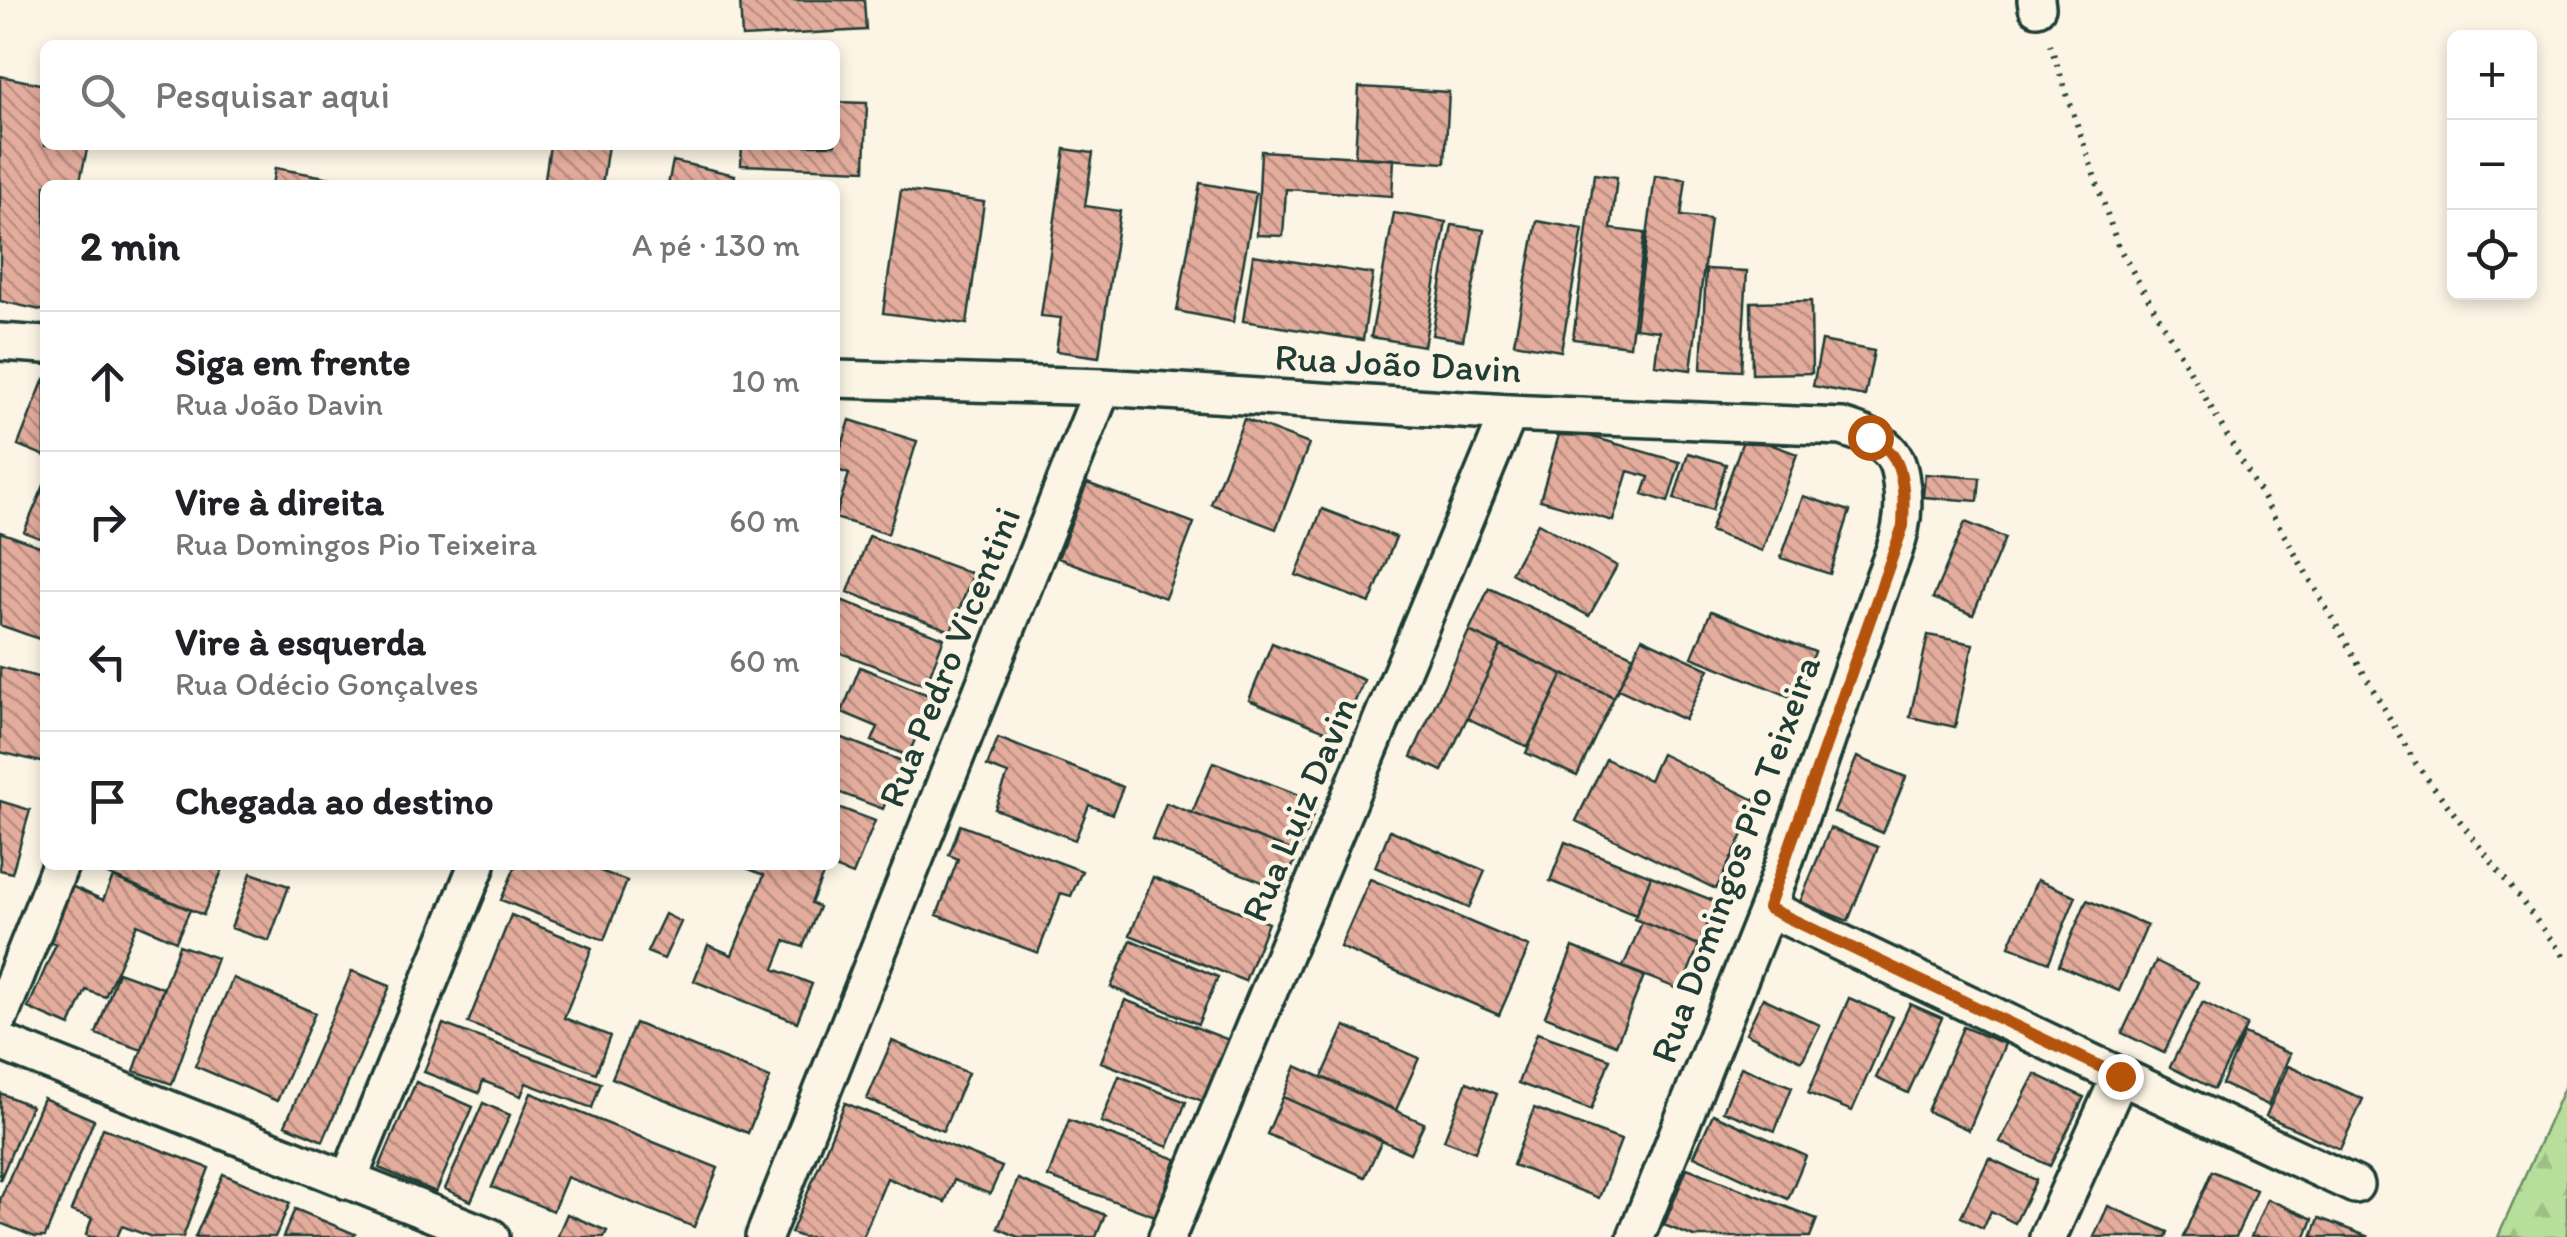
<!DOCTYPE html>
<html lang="pt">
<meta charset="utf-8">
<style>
:root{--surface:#fff;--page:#f2f2f2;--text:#202124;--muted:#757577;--line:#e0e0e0}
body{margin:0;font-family:Itim,sans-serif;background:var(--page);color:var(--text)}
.controls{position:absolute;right:30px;top:30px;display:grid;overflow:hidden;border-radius:15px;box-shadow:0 5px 15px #0003}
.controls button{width:90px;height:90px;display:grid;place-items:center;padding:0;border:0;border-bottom:2px solid var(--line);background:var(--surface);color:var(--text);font:50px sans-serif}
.stop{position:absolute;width:30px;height:30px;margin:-22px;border:8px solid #b45309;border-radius:50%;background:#fff}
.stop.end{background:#b45309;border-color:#fff;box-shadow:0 2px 10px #0008}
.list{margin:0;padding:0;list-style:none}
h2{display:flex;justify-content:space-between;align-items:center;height:130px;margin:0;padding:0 40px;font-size:42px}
h2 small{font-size:32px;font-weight:400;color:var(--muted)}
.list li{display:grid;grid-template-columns:65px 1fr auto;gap:30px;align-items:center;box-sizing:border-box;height:140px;padding:0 40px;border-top:2px solid var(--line)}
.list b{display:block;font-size:38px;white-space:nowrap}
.list p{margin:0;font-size:32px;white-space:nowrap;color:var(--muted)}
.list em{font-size:32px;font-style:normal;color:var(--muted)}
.icon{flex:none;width:55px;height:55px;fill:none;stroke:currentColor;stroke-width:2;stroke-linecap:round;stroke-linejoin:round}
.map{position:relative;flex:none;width:2567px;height:1237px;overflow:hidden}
.search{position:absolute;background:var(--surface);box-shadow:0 5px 15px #0003;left:40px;top:40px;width:800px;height:110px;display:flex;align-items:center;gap:25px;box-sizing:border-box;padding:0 35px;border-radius:15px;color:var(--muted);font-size:38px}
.panel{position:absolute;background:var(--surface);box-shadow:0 5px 15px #0003;left:40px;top:180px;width:800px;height:690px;border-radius:15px}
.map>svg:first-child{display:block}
.forest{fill:url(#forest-firs);stroke:#6b8e67;stroke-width:2.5}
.building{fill:url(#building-back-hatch);stroke:#1f3d34;stroke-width:2.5}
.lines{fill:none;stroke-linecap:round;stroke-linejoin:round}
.minor-casing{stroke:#1f3d34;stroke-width:42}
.path{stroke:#1f3d34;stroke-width:6;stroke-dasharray:2.5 8;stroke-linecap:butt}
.minor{stroke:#fcf5e5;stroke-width:35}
.route{stroke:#b45309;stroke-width:12}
.labels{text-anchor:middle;stroke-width:8;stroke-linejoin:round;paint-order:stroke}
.street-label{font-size:38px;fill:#1f3d34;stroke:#fcf5e5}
</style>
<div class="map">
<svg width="2567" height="1237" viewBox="0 0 2567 1237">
<defs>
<pattern id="forest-firs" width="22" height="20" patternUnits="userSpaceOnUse" patternTransform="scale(2.5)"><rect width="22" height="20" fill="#b7de9a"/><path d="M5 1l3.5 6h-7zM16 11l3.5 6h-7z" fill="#9dbf85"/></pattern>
<pattern id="building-back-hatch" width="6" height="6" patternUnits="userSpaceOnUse" patternTransform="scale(2.5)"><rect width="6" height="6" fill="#e4ac9d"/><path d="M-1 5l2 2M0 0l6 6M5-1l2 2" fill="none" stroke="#b88d81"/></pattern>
</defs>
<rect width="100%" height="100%" fill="#fcf5e5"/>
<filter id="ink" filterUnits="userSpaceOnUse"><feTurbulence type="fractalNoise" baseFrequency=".01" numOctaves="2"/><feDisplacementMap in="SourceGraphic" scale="20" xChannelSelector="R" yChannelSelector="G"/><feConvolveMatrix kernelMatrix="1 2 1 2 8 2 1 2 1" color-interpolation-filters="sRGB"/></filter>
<g filter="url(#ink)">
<path class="forest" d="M2567,1081V1237H2498Z"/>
<path class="building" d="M740,0H864L866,30L742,37Z
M0,76L45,85V145H88L79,185H45V311L0,301Z
M1359,87L1449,92L1445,163L1355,157Z
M835,102L867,103L865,170L741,165L742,145H835Z
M550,145H608L602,185H544Z
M1065,149L1093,153L1085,206L1120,211L1099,357L1056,351L1061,318L1041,316Z
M1261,151L1394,159L1392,196L1286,189L1283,236L1257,235Z
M673,161L735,175L733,185H668Z
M275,168L337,179L336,185H272Z
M1594,174L1617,177L1611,229L1645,233L1630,346L1573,339Z
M1655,176L1686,179L1681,216L1710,219L1691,370L1655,365L1659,331L1635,328Z
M1200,183L1256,193L1233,322L1177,311Z
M901,190L984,202L967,324L883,313Z
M1394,213L1446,222L1424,346L1371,337Z
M1537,221L1583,229L1561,351L1514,343Z
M1452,225L1484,230L1463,340L1432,335Z
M1253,255L1373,274L1363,340L1243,321Z
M1706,269L1747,271L1741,371L1701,369Z
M1811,301L1812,373L1752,374L1751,302Z
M1822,341L1874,351L1865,396L1813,386Z
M44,379H45V456L18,445Z
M1244,419L1309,444L1276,529L1211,504Z
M850,420L917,441L888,534L835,518L849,474L835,469V467Z
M1561,428L1680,462L1668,502L1643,494L1649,477L1628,471L1613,521L1540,500Z
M1745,435L1797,454L1762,551L1710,531Z
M1688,453L1726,464L1712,510L1674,499Z
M1925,474L1980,478L1978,501L1923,497Z
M45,483V540L24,532Z
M1087,483L1194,523L1165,598L1058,558Z
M1803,496L1850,511L1830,574L1781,558Z
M1322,509L1396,537L1370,603L1296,575Z
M1965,522L2005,538L1973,615L1933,598Z
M1538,523L1617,566L1589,616L1511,573Z
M0,532L45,548V641L0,625Z
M869,536L973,574L951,631L848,592Z
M1489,588L1634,656L1614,697L1469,631Z
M835,598L944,638L926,685L835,651Z
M1711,611L1815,652L1796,699L1692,657Z
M1469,631L1501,646L1442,771L1411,757Z
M1928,635L1973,644L1955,727L1910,717Z
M1642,638L1709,669L1685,720L1618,689Z
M1272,643L1364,680L1340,737L1249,700Z
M1501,646L1563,674L1528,747L1467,718Z
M0,667L45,679V763L0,752Z
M860,667L933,697L908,756L872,741L878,727L842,712Z
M1563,674L1614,697L1577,776L1526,753Z
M835,735L902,761L883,809L835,791Z
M998,738L1123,787L1112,814L1089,805L1075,840L995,809L1008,774L987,766Z
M1661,754L1759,802L1716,889L1576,821L1606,759L1649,780Z
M1857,757L1906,777L1883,833L1834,812Z
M1213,762L1318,802L1298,853L1192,813Z
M0,801L30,810L12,873L0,870Z
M1166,803L1298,853L1283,890L1152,839Z
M835,806L875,821L853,875L827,865L811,903L819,907L803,947L785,941L774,969L812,984L797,1022L694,981L708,945L732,955L764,875L739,865H835Z
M960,825L1082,871L1071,896L1061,893L1038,953L937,915L958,859L949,855Z
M1830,828L1878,847L1848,921L1800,902Z
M1390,830L1485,871L1469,908L1375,867Z
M1565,842L1651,876L1636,915L1550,881Z
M87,865H220L224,866L203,915Z
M516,865H585L627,881L604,940L501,900Z
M251,873L289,886L269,941L231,928Z
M1651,876L1717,902L1699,945L1634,919Z
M113,877L190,910L176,941L137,924L105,997L86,990L70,1026L28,1008L56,944L47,941L71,886L103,900Z
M1153,877L1268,923L1245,981L1130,935Z
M1370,879L1529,947L1499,1015L1340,947Z
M2037,880L2076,896L2049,962L2009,946Z
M2087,900L2147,926L2119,991L2059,965Z
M665,914L681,922L664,959L647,952Z
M511,915L592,948L564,1018L610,1036L596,1073L468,1023Z
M1642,922L1699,945L1681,990L1623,967Z
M1131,940L1218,977L1198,1024L1111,987Z
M179,945L217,958L172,1084L134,1071Z
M1573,947L1644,976L1616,1045L1545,1016Z
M2156,961L2198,982L2164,1053L2122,1033Z
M352,971L390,986L323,1141L285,1125Z
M118,972L163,988L142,1050L96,1034Z
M233,978L315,1013L277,1101L195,1066Z
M1763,998L1820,1025L1802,1061L1746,1033Z
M1849,998L1893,1017L1852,1111L1808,1093Z
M1125,1000L1229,1040L1205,1102L1101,1062Z
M2203,1002L2247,1025L2214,1089L2170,1067Z
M1910,1004L1942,1018L1908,1093L1876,1078Z
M635,1023L770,1078L748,1133L612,1078Z
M443,1024L601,1083L592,1108L526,1083L521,1096L483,1081L479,1093L424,1072Z
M1345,1026L1419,1058L1396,1110L1322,1077Z
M1963,1027L2005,1044L1969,1130L1927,1111Z
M1537,1033L1610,1059L1591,1110L1518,1083Z
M2244,1034L2290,1054L2268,1105L2222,1084Z
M892,1041L968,1073L943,1131L867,1099Z
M1296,1066L1424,1123L1410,1153L1283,1097Z
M2288,1066L2363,1099L2340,1149L2266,1116Z
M1741,1067L1792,1087L1775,1131L1723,1111Z
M2035,1074L2084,1097L2050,1166L2000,1142Z
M1119,1076L1186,1102L1168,1147L1101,1122Z
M416,1082L473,1107L436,1192L379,1168Z
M1467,1082L1497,1094L1475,1152L1444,1140Z
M0,1093L31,1106L0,1180Z
M531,1093L718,1168L694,1227L567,1177L553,1211L492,1187Z
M1283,1097L1382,1140L1365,1177L1267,1134Z
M43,1098L94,1120L45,1237H35L0,1223V1200Z
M483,1103L510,1115L471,1201L445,1189Z
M845,1103L1002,1167L990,1194L954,1180L945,1202L887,1178L863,1237H802L791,1233Z
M1534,1108L1621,1140L1599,1198L1513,1165Z
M1713,1114L1806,1156L1788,1199L1694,1156Z
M1069,1120L1176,1159L1155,1216L1048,1177Z
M103,1128L209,1168L183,1237H152L122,1226L117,1237H92L86,1235L92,1218L71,1211Z
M1989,1158L2036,1180L2015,1223L1991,1211L1983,1228L1961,1217Z
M1687,1168L1817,1219L1810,1237H1694L1664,1225Z
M2212,1171L2256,1190L2236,1237H2183Z
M223,1174L290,1203L275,1237H195Z
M1018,1179L1105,1215L1096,1237H1018L998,1228Z
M2267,1199L2313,1219L2306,1237H2251Z
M2108,1206L2168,1232L2166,1237H2094Z
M295,1209L355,1234L353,1237H283Z
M567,1214L607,1231L604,1237H557Z
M2319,1218L2369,1237H2312Z"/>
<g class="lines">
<defs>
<path id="minor" d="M2036,0L2037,7
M0,342L45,345
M835,379L1103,387L1509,413L1842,427C1859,433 1879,438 1891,453C1898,461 1900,472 1901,482C1907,517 1898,543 1885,575L1768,908L1636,1237
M1768,908L2120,1076L2355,1185
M0,1016L60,865
M0,1042L491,1237
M348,1181L477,865
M764,1237L1103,387
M1167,1237L1509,413
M2048,1237L2120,1076"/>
</defs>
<use href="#minor" class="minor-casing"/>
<path class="path" d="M2050,44L2118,246L2416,764L2567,960"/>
<use href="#minor" class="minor"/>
</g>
</g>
<g class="lines" filter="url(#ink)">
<path class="route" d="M1870,437C1876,441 1885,446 1890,452C1906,470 1904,504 1903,526L1768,908L2120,1076"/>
</g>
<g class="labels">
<g class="street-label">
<text transform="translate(1398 363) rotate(3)" y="13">Rua João Davin</text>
<text transform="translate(949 657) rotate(-68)" y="13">Rua Pedro Vicentini</text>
<text transform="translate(1299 809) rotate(-67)" y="13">Rua Luiz Davin</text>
<text transform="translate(1735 859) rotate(-70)" y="13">Rua Domingos Pio Teixeira</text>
</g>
</g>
</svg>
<div class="controls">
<button>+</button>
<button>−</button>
<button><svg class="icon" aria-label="locate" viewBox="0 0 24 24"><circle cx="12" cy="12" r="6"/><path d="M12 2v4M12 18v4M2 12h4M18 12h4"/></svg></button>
</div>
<div class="stop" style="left:1870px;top:437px"></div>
<div class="stop end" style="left:2120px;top:1076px"></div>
<div class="search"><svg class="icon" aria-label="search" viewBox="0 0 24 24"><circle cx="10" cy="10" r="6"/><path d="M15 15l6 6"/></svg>Pesquisar aqui</div>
<section class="panel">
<h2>2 min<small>A pé · 130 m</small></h2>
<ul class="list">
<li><svg class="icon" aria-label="ahead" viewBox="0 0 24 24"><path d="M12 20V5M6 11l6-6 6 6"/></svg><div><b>Siga em frente</b><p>Rua João Davin</p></div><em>10 m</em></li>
<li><svg class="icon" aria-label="right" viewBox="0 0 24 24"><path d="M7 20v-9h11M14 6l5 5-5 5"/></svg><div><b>Vire à direita</b><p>Rua Domingos Pio Teixeira</p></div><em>60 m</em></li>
<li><svg class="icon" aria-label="left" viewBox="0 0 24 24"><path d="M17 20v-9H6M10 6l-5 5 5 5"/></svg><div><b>Vire à esquerda</b><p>Rua Odécio Gonçalves</p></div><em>60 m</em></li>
<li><svg class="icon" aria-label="arrive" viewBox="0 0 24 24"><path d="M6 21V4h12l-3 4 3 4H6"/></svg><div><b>Chegada ao destino</b></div></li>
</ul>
</section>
</div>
